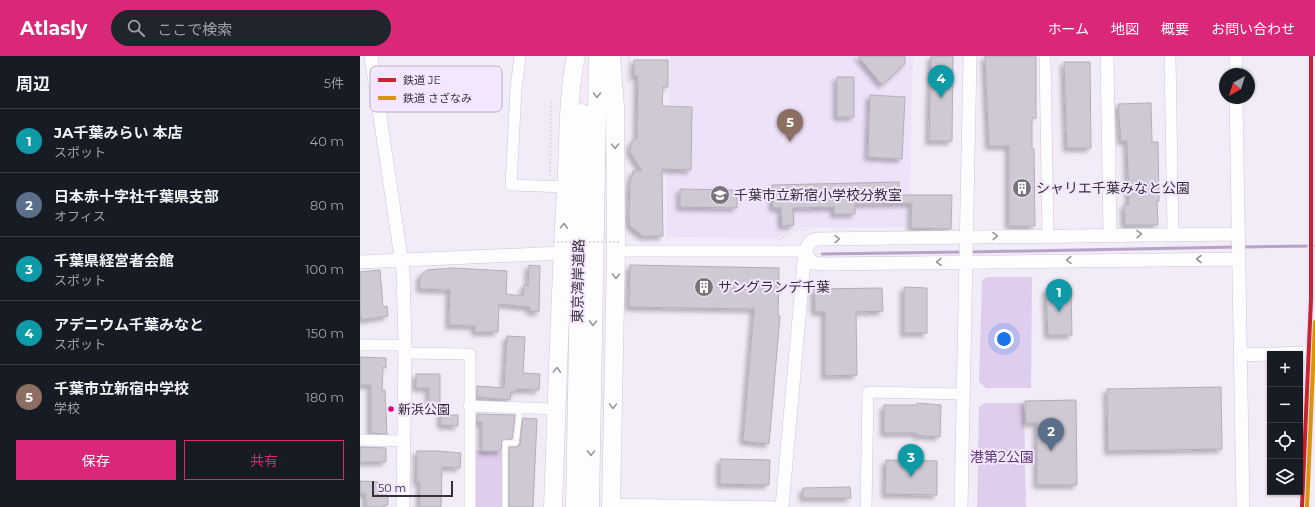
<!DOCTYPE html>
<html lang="ja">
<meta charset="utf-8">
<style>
:root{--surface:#171b24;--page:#20242c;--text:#f1f3f6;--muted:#9ea1a6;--line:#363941;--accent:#db2777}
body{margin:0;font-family:Montserrat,"Noto Sans JP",sans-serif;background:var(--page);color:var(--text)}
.controls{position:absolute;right:12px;bottom:12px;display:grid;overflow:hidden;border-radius:0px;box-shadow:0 1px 3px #0004}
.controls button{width:36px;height:36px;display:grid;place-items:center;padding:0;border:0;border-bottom:1px solid var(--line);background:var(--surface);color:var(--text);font:20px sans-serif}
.compass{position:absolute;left:859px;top:12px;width:36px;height:36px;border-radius:50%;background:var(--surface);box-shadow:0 1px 3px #0004;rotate:219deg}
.scale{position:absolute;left:12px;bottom:10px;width:81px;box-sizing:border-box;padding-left:4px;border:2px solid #353039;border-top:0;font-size:11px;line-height:14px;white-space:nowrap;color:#353039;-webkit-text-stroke:3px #f3e6fe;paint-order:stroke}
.you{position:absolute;left:644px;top:283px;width:14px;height:14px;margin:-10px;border:3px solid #fff;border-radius:50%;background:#1a73e8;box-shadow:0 0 0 6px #1a73e833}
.badge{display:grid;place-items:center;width:26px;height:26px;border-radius:50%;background:var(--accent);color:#fff;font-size:13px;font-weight:700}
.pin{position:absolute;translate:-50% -33px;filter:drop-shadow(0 1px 2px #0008)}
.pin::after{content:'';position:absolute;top:21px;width:14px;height:12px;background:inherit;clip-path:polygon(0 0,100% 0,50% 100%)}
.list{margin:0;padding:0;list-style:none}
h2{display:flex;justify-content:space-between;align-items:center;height:52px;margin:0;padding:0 16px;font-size:17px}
h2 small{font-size:13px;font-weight:400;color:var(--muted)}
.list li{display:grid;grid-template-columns:26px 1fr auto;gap:12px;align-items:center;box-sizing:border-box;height:64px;padding:0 16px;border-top:1px solid var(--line)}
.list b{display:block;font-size:15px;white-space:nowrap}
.list p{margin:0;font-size:13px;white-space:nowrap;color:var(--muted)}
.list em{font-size:13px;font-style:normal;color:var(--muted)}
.actions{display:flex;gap:8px;padding:12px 16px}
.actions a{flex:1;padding:9px 0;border:1px solid var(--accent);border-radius:0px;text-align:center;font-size:14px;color:var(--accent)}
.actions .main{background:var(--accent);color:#fff}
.icon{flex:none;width:22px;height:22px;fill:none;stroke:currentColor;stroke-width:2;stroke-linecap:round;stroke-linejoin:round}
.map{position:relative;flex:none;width:955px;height:451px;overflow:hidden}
header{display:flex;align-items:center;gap:24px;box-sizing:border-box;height:56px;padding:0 20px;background:var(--accent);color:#fff}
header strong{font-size:19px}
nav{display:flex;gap:22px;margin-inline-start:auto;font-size:14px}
.search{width:280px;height:36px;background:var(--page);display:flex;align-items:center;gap:10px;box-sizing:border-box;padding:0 14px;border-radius:22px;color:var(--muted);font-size:15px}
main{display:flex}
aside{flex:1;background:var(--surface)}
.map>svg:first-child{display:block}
.built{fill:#eee2f9}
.green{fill:#dfcdee}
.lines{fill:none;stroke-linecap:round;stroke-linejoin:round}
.stream{stroke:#b7a2c8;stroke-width:3}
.building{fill:#cfc9d4;stroke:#b3aeb8;filter:url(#shadow)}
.service-casing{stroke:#cdc8d2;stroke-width:6}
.minor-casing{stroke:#cdc8d2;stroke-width:12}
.tertiary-casing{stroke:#cdc8d2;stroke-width:14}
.trunk-casing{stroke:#cdc8d2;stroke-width:19}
.path{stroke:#dedcdf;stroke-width:2;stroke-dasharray:2 2;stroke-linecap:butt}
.service{stroke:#fdfcfe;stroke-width:5.5}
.minor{stroke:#fdfcfe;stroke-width:11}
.tertiary{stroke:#fdfcfe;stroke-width:13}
.trunk{stroke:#fdfcfe;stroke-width:18}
.path-bridge{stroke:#dedcdf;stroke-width:2;stroke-dasharray:2 2;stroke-linecap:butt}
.rail-1-casing{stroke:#f3e6fe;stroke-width:7}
.rail-2-casing{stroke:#f3e6fe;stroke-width:7}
.rail-1{stroke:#c9242f;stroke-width:4}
.rail-2{stroke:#da9409;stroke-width:4}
.oneway{stroke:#99969c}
.bus-dot{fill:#e5007d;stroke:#f3e6fe;stroke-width:1.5}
.labels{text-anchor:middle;stroke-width:4;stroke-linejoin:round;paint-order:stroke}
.bus-label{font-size:13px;fill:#353039;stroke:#f3e6fe;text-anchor:start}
.poi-label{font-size:14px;fill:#353039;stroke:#f3e6fe;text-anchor:start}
.street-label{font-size:14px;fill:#353039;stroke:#f3e6fe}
.park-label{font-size:14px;fill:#5b3776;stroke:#f3e6fe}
.key{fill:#f3e6fe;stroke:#baafc3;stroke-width:1}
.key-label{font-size:11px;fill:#353039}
</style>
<header>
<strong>Atlasly</strong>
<div class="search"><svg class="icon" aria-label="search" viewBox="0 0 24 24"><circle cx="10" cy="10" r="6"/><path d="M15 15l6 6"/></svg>ここで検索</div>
<nav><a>ホーム</a><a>地図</a><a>概要</a><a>お問い合わせ</a></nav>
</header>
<main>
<aside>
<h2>周辺<small>5件</small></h2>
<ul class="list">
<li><span class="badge" style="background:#0f9aa8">1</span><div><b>JA千葉みらい 本店</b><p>スポット</p></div><em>40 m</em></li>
<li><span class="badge" style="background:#5c6f8a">2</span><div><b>日本赤十字社千葉県支部</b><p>オフィス</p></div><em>80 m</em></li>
<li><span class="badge" style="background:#0f9aa8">3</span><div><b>千葉県経営者会館</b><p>スポット</p></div><em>100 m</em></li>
<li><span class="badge" style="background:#0f9aa8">4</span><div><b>アデニウム千葉みなと</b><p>スポット</p></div><em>150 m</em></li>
<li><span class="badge" style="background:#8d6e63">5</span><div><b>千葉市立新宿中学校</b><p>学校</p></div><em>180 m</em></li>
</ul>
<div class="actions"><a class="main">保存</a><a>共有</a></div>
</aside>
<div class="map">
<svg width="955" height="451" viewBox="0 0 955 451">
<defs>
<filter id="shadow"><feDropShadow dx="-3.5" dy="3.5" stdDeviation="2" flood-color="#0004"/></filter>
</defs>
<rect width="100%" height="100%" fill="#f2ecf8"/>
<path class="built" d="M310,0H553L549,171L432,172L416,183L306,181Z"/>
<path class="green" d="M627,221H672L671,332H626L619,326L622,224Z
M625,347H664L666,451H617L619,351Z
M115,395L142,396L144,451H115Z"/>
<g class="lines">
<path class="stream" d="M882,191L955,190
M610,196L876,191
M462,198L602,196"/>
</g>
<path class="building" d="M498,0H545V8L522,29Z
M571,0H593L592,85H569Z
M625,0H676V62H672V93H674L675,170H649V90H629Z
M274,4H308V31H303L302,50L332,51L331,114L302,113L303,180H283L270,170L269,160L270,127L273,115H282L270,96L271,87L277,82L278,20H274Z
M704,6H730L731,92H707Z
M477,21H494V61H477Z
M510,39L545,41L542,103L508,101Z
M791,47L792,86H798L799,145H797L798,169H765L764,149H769L767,85H761L758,48Z
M539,126V139H592L591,173L551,172L552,147L495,148V158H474V151L433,152L434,169L422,170L421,152H413L412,129Z
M320,133L377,134V152L320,151Z
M169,209L180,210L179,256L170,255V251L139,248L138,276H115V270L89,269L90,234L60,233V220L67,214L94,212L147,215L146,238L163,240L164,229L168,230Z
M270,209L419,212L418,260H420L409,388L383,385L394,253L269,251Z
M20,214L23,251L27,250L28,260L2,264L0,254V216Z
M544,231L567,232V277H544Z
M522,232L523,255L496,256L497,319L465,320V256H455L454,233Z
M711,232L712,279H688L686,233Z
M147,280L165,281L163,317L180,318L179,334L156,333V336H151L150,344L117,341V330L144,332Z
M0,301L26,302V312L23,311L22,334H25L27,378L11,377V329H0Z
M56,318H80V350H69V332H56Z
M861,331L862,393L748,395L747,333Z
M716,344L717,429H677V367H666L665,345Z
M557,347L581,349L580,381L556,379V377H524V349H557Z
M81,354L90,355L89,359H98V370L81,369Z
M117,358L155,359L152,383L142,385L141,395H122V366H117Z
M163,362L177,363L173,451H149V391H156L160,389Z
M0,391L26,392V406H0Z
M57,395H77L101,397L100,412L82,411L81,451H60V426H57Z
M360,403L410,404L409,429L360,428Z
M526,404L577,405V439L525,438Z
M0,425L19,426L18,439H28V449H24V451H6V438L0,437Z
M490,431L491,442H443V432Z"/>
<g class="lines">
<defs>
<path id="service" d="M145,451V387H156L160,351"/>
<path id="minor" d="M160,0L156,33L151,129L206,131
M685,0L688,180
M810,0L813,178
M256,195H445
M0,289H45
M44,297L110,298V451
M109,350L195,353
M0,384L42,385
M251,448L422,451
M506,451L508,336L603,338"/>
<path id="tertiary" d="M11,0L43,215L45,289L43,451
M747,0L750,179
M876,0V18
M876,42L883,451
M445,195L452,207L464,208L878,203
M0,206L202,197
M915,298L955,297
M880,299L910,298
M422,451L445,195L450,186L457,183L878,178
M601,451L610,0"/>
<path id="trunk" d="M193,451C197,345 200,239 206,133C209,91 207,40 216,0
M215,451L222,57
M230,451L238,0
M251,451L256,195L255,51L251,0"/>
</defs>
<use href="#service" class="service-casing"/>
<use href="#minor" class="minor-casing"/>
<use href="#tertiary" class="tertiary-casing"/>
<use href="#trunk" class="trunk-casing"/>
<path class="path" d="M268,26L269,0
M190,120L191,43
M419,184L432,174H446"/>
<use href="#service" class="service"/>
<use href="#minor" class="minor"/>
<use href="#tertiary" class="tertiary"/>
<use href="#trunk" class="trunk"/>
<path class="path-bridge" d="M193,186H259"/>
<defs>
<path id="rail-1" d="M942,451L951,243V0"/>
<path id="rail-2" d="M947,451L955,266"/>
</defs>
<use href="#rail-1" class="rail-1-casing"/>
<use href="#rail-2" class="rail-2-casing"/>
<use href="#rail-1" class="rail-1"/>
<use href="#rail-2" class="rail-2"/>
</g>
<defs><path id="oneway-chevron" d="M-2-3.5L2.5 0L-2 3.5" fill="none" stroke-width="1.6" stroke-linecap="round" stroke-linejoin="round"/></defs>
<g class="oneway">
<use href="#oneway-chevron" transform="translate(237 39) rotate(91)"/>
<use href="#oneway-chevron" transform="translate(255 90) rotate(89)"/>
<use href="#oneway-chevron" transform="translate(204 170) rotate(-87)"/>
<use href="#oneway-chevron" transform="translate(779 178) rotate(-1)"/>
<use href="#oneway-chevron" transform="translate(635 180) rotate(-1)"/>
<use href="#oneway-chevron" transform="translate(477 183) rotate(-1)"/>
<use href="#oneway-chevron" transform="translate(839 203) rotate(180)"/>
<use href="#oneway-chevron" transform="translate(709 204) rotate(179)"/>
<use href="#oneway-chevron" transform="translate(579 206) rotate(179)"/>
<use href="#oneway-chevron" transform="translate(256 220) rotate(91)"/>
<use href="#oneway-chevron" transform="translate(233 267) rotate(91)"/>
<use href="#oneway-chevron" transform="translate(197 314) rotate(-87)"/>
<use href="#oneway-chevron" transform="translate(253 350) rotate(91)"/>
<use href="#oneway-chevron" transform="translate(231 397) rotate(91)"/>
</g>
<defs>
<symbol id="building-disc" viewBox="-11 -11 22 22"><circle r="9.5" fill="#77727c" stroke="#f3e6fe"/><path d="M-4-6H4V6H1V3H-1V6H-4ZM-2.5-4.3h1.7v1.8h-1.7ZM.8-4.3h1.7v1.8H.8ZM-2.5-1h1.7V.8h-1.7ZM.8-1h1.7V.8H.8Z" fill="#fff"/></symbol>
<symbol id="school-disc" viewBox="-11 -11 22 22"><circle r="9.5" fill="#77727c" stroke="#f3e6fe"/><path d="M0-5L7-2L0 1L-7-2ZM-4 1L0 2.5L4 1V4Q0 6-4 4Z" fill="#fff"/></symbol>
</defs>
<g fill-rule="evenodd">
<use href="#building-disc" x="651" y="121" width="22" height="22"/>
<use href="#school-disc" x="349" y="128" width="22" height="22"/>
<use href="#building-disc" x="333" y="220" width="22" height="22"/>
</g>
<circle class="bus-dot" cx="31" cy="353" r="3.5"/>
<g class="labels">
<g class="bus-label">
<text x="38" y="358">新浜公園</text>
</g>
<g class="poi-label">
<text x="676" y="137">シャリエ千葉みなと公園</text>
<text x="374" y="144">千葉市立新宿小学校分教室</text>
<text x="358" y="236">サングランデ千葉</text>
</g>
<g class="street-label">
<text transform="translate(218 225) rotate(-89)" y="5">東京湾岸道路</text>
</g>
<g class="park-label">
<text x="642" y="406">港第2公園</text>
</g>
</g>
<rect x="10" y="10" width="132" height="46" rx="6" class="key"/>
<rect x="18" y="22" width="18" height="4" fill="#c9242f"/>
<rect x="18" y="40" width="18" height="4" fill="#da9409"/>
<g class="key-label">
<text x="43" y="28">鉄道 JE</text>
<text x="43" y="46">鉄道 さざなみ</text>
</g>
</svg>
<div class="controls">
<button>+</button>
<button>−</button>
<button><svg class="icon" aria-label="locate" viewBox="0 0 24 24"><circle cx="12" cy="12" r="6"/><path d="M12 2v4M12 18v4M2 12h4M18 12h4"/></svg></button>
<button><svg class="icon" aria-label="layers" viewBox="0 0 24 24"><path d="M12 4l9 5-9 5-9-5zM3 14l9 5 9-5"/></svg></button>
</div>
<svg class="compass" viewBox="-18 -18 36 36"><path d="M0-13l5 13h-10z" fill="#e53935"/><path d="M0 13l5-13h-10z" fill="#9ea1a6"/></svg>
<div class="scale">50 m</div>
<div class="you"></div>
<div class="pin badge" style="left:699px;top:256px;background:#0f9aa8">1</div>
<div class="pin badge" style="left:691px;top:395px;background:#5c6f8a">2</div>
<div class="pin badge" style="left:551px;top:421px;background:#0f9aa8">3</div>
<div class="pin badge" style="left:581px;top:42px;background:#0f9aa8">4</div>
<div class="pin badge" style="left:430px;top:86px;background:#8d6e63">5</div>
</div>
</main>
